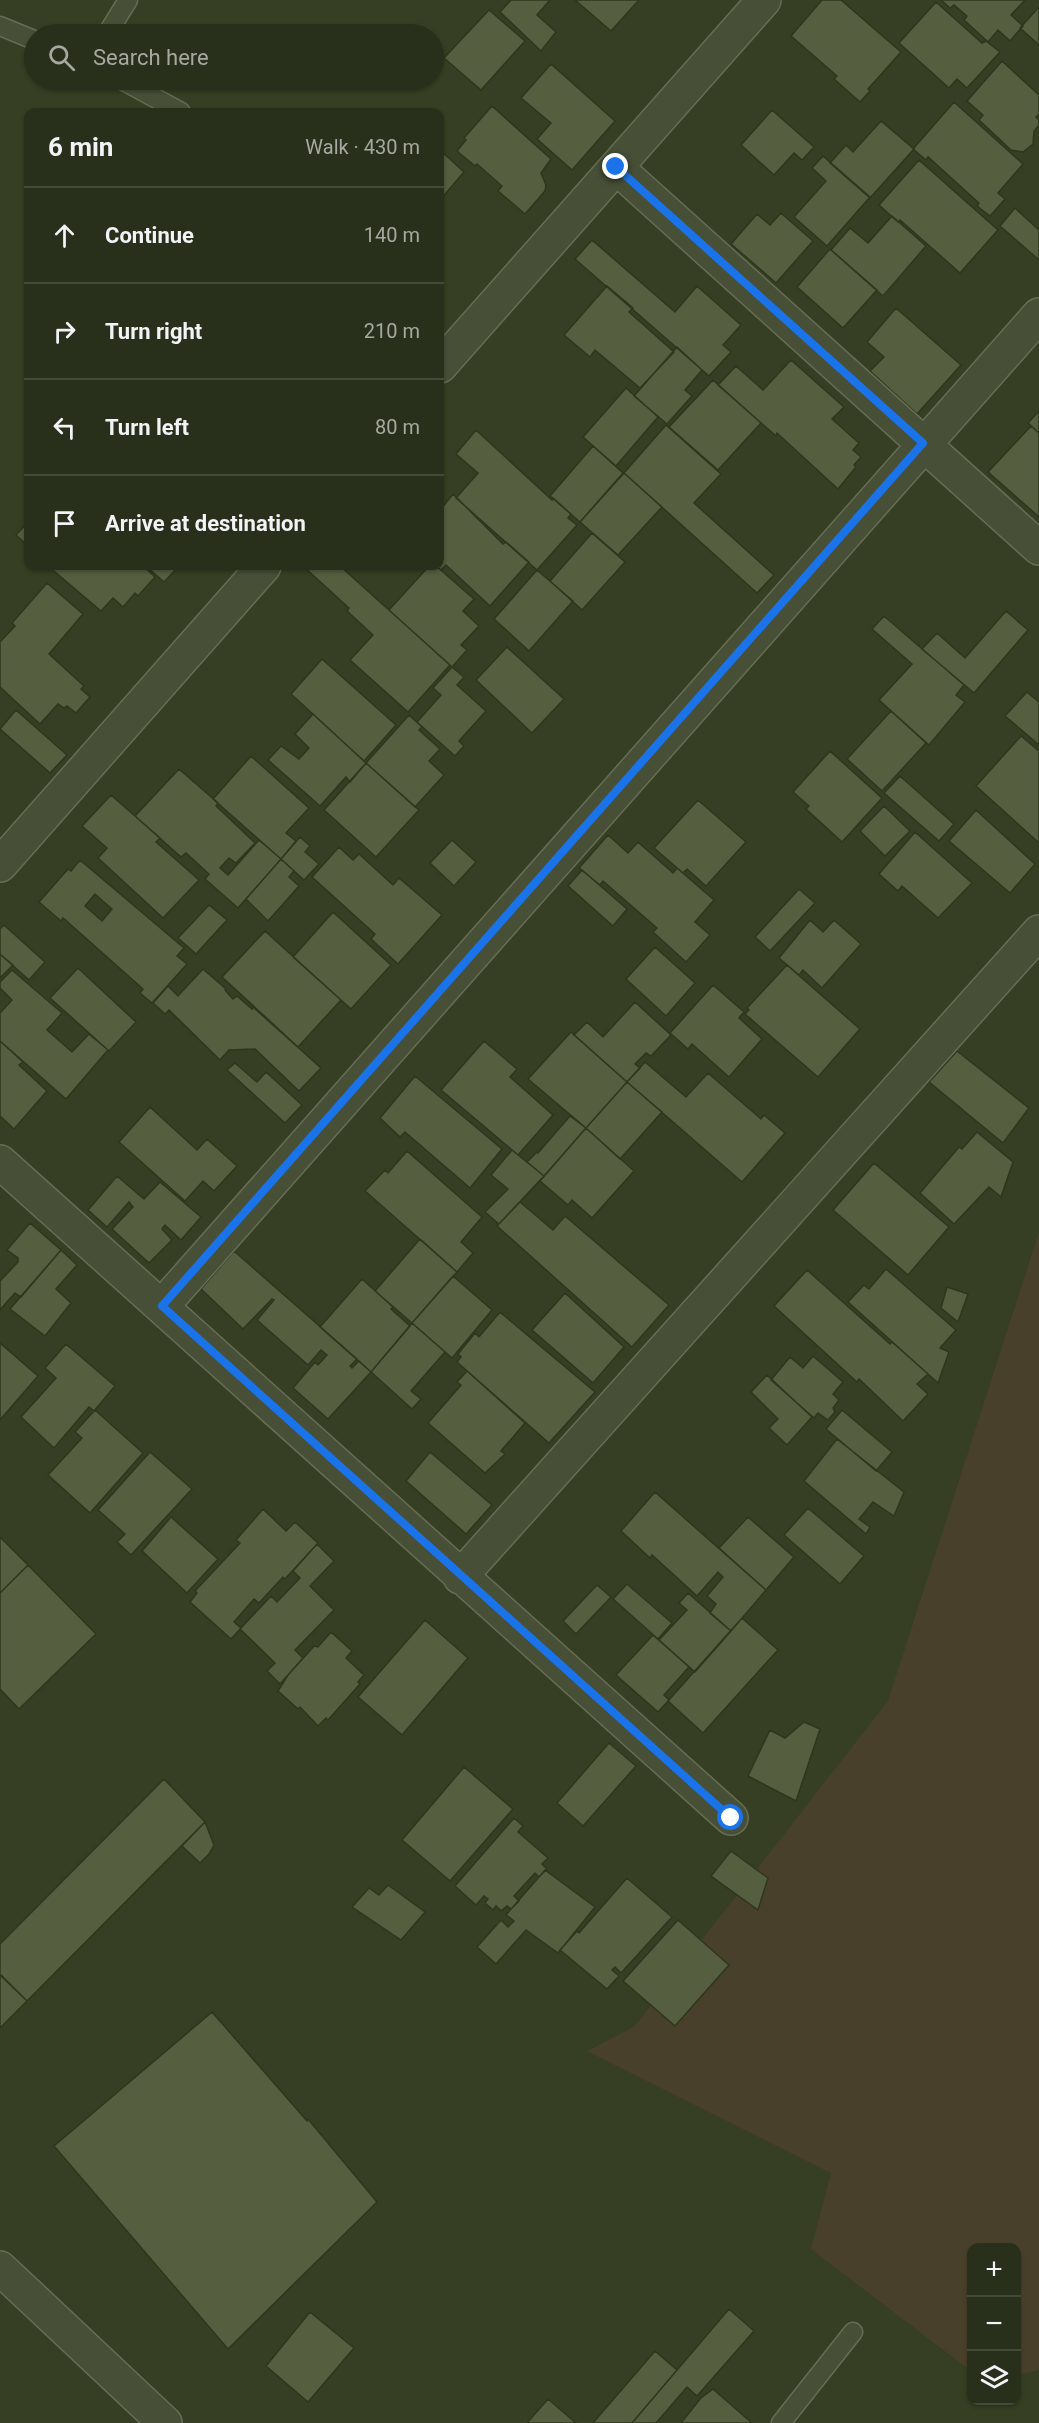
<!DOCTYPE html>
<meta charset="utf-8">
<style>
:root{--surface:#282f1a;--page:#303723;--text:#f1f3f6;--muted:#a5a9a2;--line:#444a39}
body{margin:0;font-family:Roboto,sans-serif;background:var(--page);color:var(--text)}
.controls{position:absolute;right:18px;bottom:18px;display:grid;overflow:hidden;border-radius:12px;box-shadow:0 2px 4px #0004}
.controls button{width:54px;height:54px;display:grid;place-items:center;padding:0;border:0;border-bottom:2px solid var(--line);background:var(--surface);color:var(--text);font:30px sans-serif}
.stop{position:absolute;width:18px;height:18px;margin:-14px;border:4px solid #1a73e8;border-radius:50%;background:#fff}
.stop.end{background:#1a73e8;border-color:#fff;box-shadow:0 2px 6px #0008}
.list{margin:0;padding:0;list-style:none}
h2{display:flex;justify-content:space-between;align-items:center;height:78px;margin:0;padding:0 24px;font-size:26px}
h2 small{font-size:20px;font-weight:400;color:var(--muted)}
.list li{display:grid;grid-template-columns:39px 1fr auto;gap:18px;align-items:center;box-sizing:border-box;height:96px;padding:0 24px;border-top:2px solid var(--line)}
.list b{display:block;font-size:22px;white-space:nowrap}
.list em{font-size:20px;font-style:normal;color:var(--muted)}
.icon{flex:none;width:33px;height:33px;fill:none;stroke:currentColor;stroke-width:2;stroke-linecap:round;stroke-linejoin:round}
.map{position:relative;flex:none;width:1039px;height:2423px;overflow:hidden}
.search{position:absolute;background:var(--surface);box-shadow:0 2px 4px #0004;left:24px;top:24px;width:420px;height:66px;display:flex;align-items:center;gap:15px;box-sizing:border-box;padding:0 21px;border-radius:33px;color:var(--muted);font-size:22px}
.panel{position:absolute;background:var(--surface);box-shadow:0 2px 4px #0004;left:24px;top:108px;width:420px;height:462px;border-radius:12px}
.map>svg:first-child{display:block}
.green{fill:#49402c}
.building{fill:#555e3f;stroke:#2e361e;stroke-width:1.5;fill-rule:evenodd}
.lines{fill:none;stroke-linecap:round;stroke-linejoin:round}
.service-casing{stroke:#656d55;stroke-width:21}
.minor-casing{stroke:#656d55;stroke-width:36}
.service{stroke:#474f37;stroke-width:18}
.minor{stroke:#474f37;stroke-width:33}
.route{stroke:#1a73e8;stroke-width:8}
</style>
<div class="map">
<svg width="1039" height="2423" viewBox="0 0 1039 2423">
<rect width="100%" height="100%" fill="#363f23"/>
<path class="green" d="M1039,1232V2370L1017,2375L1016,2248H972L971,2371L811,2249L831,2173L587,2051L634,2027L888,1701Z"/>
<path class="building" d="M511,0H550L537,15L556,32L541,51L500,12Z
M575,0H639L611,31Z
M822,0H841L901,52L868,89L870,91L860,102L834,79L837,76L791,36Z
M941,0H1025L1011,15L1023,26L1010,41L998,30L988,42L964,20L967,16L954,5L950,8Z
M936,2L982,43L986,41L1000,52L967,88L957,79L949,88L899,43Z
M1039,7V45L1020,28Z
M489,10L525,41L481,90L444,58Z
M1002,61L1039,95V114L1036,117L1039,120V125L1034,131L1033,144L1023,152L1011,150L979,120L983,115L967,101Z
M551,64L615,121L572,170L537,139L551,123L521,98Z
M954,102L1023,164L998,193L1005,199L990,216L977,206L979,203L928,157L926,160L913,149Z
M492,106L551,159L541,173L546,185L545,191L525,214L498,191L502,186L477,164L475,166L457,151L466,140L464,138Z
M772,110L814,147L802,160L794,153L774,175L741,145Z
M881,121L914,149L870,198L830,163L846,145L853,152Z
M440,150L464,172L440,200Z
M823,156L870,197L827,246L794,217L826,181L812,168Z
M919,160L998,230L960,273L900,220L898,222L879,205Z
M1015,208L1039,230V260L1000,226Z
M781,213L813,241L776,283L731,244L757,214L770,225Z
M892,216L926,246L883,296L831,250L850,228L868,243Z
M592,240L675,312L697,286L741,325L723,345L731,352L709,376L575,259Z
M830,249L877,290L843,328L797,287Z
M607,286L633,308L629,312L674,352L640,388L595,350L590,357L564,335Z
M896,308L961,365L917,414L870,371L884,357L867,342Z
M677,347L702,370L685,390L692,396L667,424L634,396Z
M791,360L844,407L832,419L859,443L853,450L861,457L854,465L856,467L838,489L777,433L776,436L718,385L736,366L763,390Z
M713,380L761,423L718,470L669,427Z
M626,388L658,417L616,466L583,437Z
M1039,411V433L1028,423Z
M666,425L721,474L694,503L774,575L757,593L624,473Z
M1031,426L1039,433V517L988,472Z
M476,430L552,500L553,498L571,514L568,518L577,525L537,570L456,498L478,473L456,454Z
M593,446L623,473L580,522L550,496Z
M624,473L662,507L618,555L580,522Z
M453,494L503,544L506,542L529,562L490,606L446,565L441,570L436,566H440V510Z
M28,522V546L16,535Z
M592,533L625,562L582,610L550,581Z
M48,566H143L155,577L138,596L135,593L123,607L113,598L101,611Z
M146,566H179L164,582Z
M303,566H340L450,665L408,712L350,660L373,635L347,611L349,608Z
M429,566H436L474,599L463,611L479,626L461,645L467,650L452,667L389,610Z
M537,570L573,601L529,651L494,619Z
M47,583L83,614L49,654L84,686L81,689L90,697L76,713L67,706L64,708L58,704L40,724L0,687V642L15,626L12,623Z
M1006,611L1028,630L974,693L922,649L937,633L965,658Z
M884,616L964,685L956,695L965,702L929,745L879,700L912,664L872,629Z
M507,647L564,699L532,733L476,680Z
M322,659L396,725L364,761L291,694Z
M452,667L464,677L457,685L486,711L459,741L464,746L455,756L417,722L441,695L433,688Z
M1027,692L1039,702V745L1005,716Z
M16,710L67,755L50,773L0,729Z
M891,711L926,743L882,791L847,759Z
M313,714L366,763L350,782L346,777L320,806L268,760L281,746L299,759L309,748L295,734Z
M409,715L422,727L419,730L440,749L429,761L444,775L415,807L366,763Z
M1021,736L1039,751V843L976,786Z
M830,751L882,798L842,842L806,809L809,806L793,792Z
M251,756L309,808L286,833L296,841L281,859L213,799Z
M366,763L419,810L376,857L324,810Z
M179,769L218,803L216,806L255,843L236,863L229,858L220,868L228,875L259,840L281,859L238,908L205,879L209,874L186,853L181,857L135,816Z
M900,776L954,824L939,841L884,793Z
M111,795L160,838L156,842L199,880L163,918L98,858L107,848L82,826Z
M698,800L746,842L706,886L687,869L683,873L654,848Z
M884,806L910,831L885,856L860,831Z
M976,810L1035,864L1010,893L949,841Z
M915,832L972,883L938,918L902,886L898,891L879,874Z
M608,835L628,853L638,842L673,873L677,868L714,900L695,922L710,935L686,962L653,932L657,928L603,881L600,885L579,868Z
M300,837L310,846L305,852L319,864L304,880L281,859Z
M452,840L476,862L454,886L430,863Z
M339,847L353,860L359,854L393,885L399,878L442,915L398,964L371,939L375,934L312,877Z
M281,859L294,871L289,877L299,886L268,921L246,899Z
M80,860L184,948L177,956L187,964L152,1003L140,993L143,989L63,918L61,921L39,902L68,869L71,871ZM95,894L112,909L102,921L85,906Z
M582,870L627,909L613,926L568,886Z
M799,889L815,903L770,951L755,937Z
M209,905L227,920L196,954L178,938Z
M333,912L391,965L351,1009L293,957Z
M810,920L823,932L834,920L861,944L822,988L803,970L799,975L779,958Z
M4,925L45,962L29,980L0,954V929Z
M265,931L341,1000L298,1047L222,977Z
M655,947L695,983L666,1016L626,979Z
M0,954L13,965L0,978Z
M787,965L860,1029L818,1077L745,1014L749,1010L747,1008Z
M78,968L136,1022L109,1051L50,998Z
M203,969L226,989L225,990L233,999L237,996L252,1009L253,1007L321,1068L299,1091L255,1049L229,1050L220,1060L169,1010L165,1014L153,1003L168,986L178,996Z
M12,970L62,1013L47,1030L72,1052L89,1034L108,1050L66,1099L0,1041V1013L12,1000L0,988V982Z
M713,985L744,1012L739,1018L762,1039L729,1077L692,1044L688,1049L670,1033Z
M635,1002L671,1035L651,1056L646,1053L635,1064L640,1068L627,1082L574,1035L587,1022L603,1037Z
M571,1032L627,1082L586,1128L528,1079Z
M0,1041L23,1062L19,1065L47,1091L14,1129L0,1116Z
M484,1041L517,1069L510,1077L553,1115L518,1155L441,1090Z
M957,1051L1029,1108L1003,1143L929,1082Z
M645,1062L686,1097L708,1073L761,1119L764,1115L785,1133L742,1182L627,1082Z
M235,1063L257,1082L266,1072L302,1105L285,1123L227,1070Z
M415,1076L502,1149L470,1188L405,1132L400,1137L380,1118Z
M627,1082L662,1112L620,1159L586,1128Z
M150,1107L197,1150L207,1139L237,1166L214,1191L203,1181L185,1201L119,1142Z
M570,1116L586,1128L544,1176L527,1162L537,1152L538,1153Z
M586,1128L634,1171L592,1218L572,1200L568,1205L540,1181Z
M977,1132L1013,1162L1001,1197L989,1187L954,1224L920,1193L959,1147L962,1149Z
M512,1150L544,1176L499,1224L485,1212L508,1189L491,1175Z
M407,1151L482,1217L461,1242L473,1253L457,1272L365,1191L385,1170L388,1173Z
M874,1163L949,1227L908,1275L833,1210Z
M117,1176L144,1199L160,1182L201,1217L181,1240L165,1225L162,1229L172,1240L149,1263L112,1229L133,1207L129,1202L107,1227L88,1210Z
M520,1202L553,1230L565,1216L669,1305L632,1347L497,1226Z
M30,1223L61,1250L21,1297L15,1293L0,1310V1281L18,1262V1258L7,1250Z
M420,1239L457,1272L412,1323L375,1291Z
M61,1250L77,1265L56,1289L71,1303L45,1336L10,1309Z
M234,1251L357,1359L350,1366L352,1368L359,1361L371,1372L328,1419L293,1388L315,1362L318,1365L327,1355L321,1350L308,1365L257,1320L274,1300L272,1299L243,1329L201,1289Z
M886,1269L956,1330L940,1348L949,1352L938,1383L848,1302L864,1285L869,1289Z
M807,1270L890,1344L892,1342L928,1374L917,1384L928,1394L903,1421L859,1379L857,1382L774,1306Z
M453,1276L492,1310L452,1358L412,1323Z
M362,1279L393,1307L391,1309L410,1326L371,1372L320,1327Z
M947,1287L968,1294L958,1322L941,1308Z
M565,1293L624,1347L593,1383L532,1330Z
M500,1312L595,1392L549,1443L457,1362L461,1357L458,1354L475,1333L479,1337Z
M412,1323L445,1352L411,1391L421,1399L412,1409L371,1372Z
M0,1343L38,1376L0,1420Z
M66,1344L115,1386L94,1411L89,1407L54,1448L21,1417L56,1378L45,1368Z
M813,1356L843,1382L833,1394L839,1400L833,1408L835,1412L828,1420L818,1413L814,1418L771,1380L790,1357L803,1368Z
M467,1371L525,1423L501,1451L505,1454L503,1456L485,1473L428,1423L461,1385L457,1382Z
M767,1375L812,1417L787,1445L769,1428L778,1419L751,1392Z
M95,1410L143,1453L90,1513L48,1475L82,1438L75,1432Z
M842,1410L892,1452L876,1471L826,1429Z
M837,1439L904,1492L894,1516L873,1502L859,1519L870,1527L866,1534L804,1481Z
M150,1452L192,1489L131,1555L117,1542L125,1534L98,1510Z
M430,1452L492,1505L466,1534L406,1481Z
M655,1492L766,1590L731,1631L710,1613L716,1604L707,1596L723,1577L718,1572L697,1596L652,1555L650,1558L621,1531Z
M808,1508L864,1556L840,1584L784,1535Z
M263,1509L286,1531L295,1522L318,1543L285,1579L283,1577L259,1603L254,1599L234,1622L241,1628L231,1639L190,1602L197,1593L195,1591L240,1543L236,1540Z
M171,1517L218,1559L187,1593L142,1551Z
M748,1517L794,1557L766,1590L719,1548Z
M0,1537L28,1565L0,1593Z
M317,1544L334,1561L310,1586L334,1610L295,1650L303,1658L280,1684L267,1671L275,1663L240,1629L271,1596L277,1602L300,1578L293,1571Z
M28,1565L96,1634L19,1709L0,1689V1593Z
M627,1584L672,1623L658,1639L613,1599Z
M597,1585L611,1597L576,1634L563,1621Z
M688,1593L731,1631L695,1672L659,1640L687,1610L679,1603Z
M742,1618L778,1650L703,1733L668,1701Z
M425,1620L468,1658L402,1735L358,1697Z
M331,1632L352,1651L346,1658L364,1675L358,1682L360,1684L328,1720L326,1718L318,1726L300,1707L298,1709L278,1691L288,1675L307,1654L314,1646L318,1647Z
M653,1635L689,1667L664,1695L669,1700L658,1712L616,1675Z
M804,1722L820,1729L796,1801L748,1776L770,1730L785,1738Z
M609,1743L636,1766L583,1826L557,1803Z
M464,1767L513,1809L450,1881L402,1840Z
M164,1779L205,1822L27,2001L0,1974V1944Z
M514,1818L523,1826L518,1832L548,1858L542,1864L547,1869L539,1877L535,1873L514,1896L519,1901L511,1909L507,1906L501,1911L496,1906L493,1910L485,1903L488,1899L484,1896L476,1905L455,1886Z
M205,1822L214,1845L209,1854L200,1863L182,1846Z
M731,1851L768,1878L758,1910L711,1876Z
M545,1870L595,1907L558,1953L526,1930L496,1964L477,1947L501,1920L508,1927L514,1921L506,1915Z
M627,1878L672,1917L621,1973L615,1967L612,1970L619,1976L607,1989L560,1950L577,1931L579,1933Z
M388,1885L425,1912L401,1940L352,1907L369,1888L379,1895Z
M678,1920L729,1965L675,2026L623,1981Z
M0,1975L27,2001L0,2028Z
M212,2012L307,2121L308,2119L377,2202L228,2349L54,2146Z
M729,2309L754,2331L697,2396L687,2387L656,2423H632Z
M310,2312L354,2348L308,2402L266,2366Z
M655,2351L677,2370L632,2423H593Z
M713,2389L752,2423H681L701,2398Z
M548,2399L576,2423H527Z"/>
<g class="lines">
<defs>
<path id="service" d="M0,26L34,40
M107,34L128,0
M122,80L181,112
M781,2423L853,2332"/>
<path id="minor" d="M616,167L1039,548
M440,366L764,0
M0,865L264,566
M0,1162L731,1818
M162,1306L1039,315
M460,1577L1039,932
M0,2268L165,2423"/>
</defs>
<use href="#service" class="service-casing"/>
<use href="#minor" class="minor-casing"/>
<use href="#service" class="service"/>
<use href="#minor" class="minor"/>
</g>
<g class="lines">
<path class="route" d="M616,167L923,443L162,1306L731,1818"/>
</g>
</svg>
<div class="controls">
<button>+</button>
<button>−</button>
<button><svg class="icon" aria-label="layers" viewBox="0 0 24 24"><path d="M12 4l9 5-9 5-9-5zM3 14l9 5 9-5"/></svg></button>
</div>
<div class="stop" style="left:731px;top:1818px"></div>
<div class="stop end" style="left:616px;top:167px"></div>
<div class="search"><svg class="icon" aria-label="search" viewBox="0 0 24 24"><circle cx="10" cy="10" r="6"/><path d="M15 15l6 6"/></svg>Search here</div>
<section class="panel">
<h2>6 min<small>Walk · 430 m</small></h2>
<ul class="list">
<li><svg class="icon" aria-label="ahead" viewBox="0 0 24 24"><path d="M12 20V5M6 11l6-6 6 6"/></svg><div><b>Continue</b></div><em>140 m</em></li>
<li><svg class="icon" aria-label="right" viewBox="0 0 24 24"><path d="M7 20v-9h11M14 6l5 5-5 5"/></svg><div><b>Turn right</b></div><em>210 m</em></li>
<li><svg class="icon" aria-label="left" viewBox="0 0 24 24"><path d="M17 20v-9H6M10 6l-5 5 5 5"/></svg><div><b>Turn left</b></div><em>80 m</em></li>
<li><svg class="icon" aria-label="arrive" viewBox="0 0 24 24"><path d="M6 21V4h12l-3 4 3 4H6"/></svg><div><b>Arrive at destination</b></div></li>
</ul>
</section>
</div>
